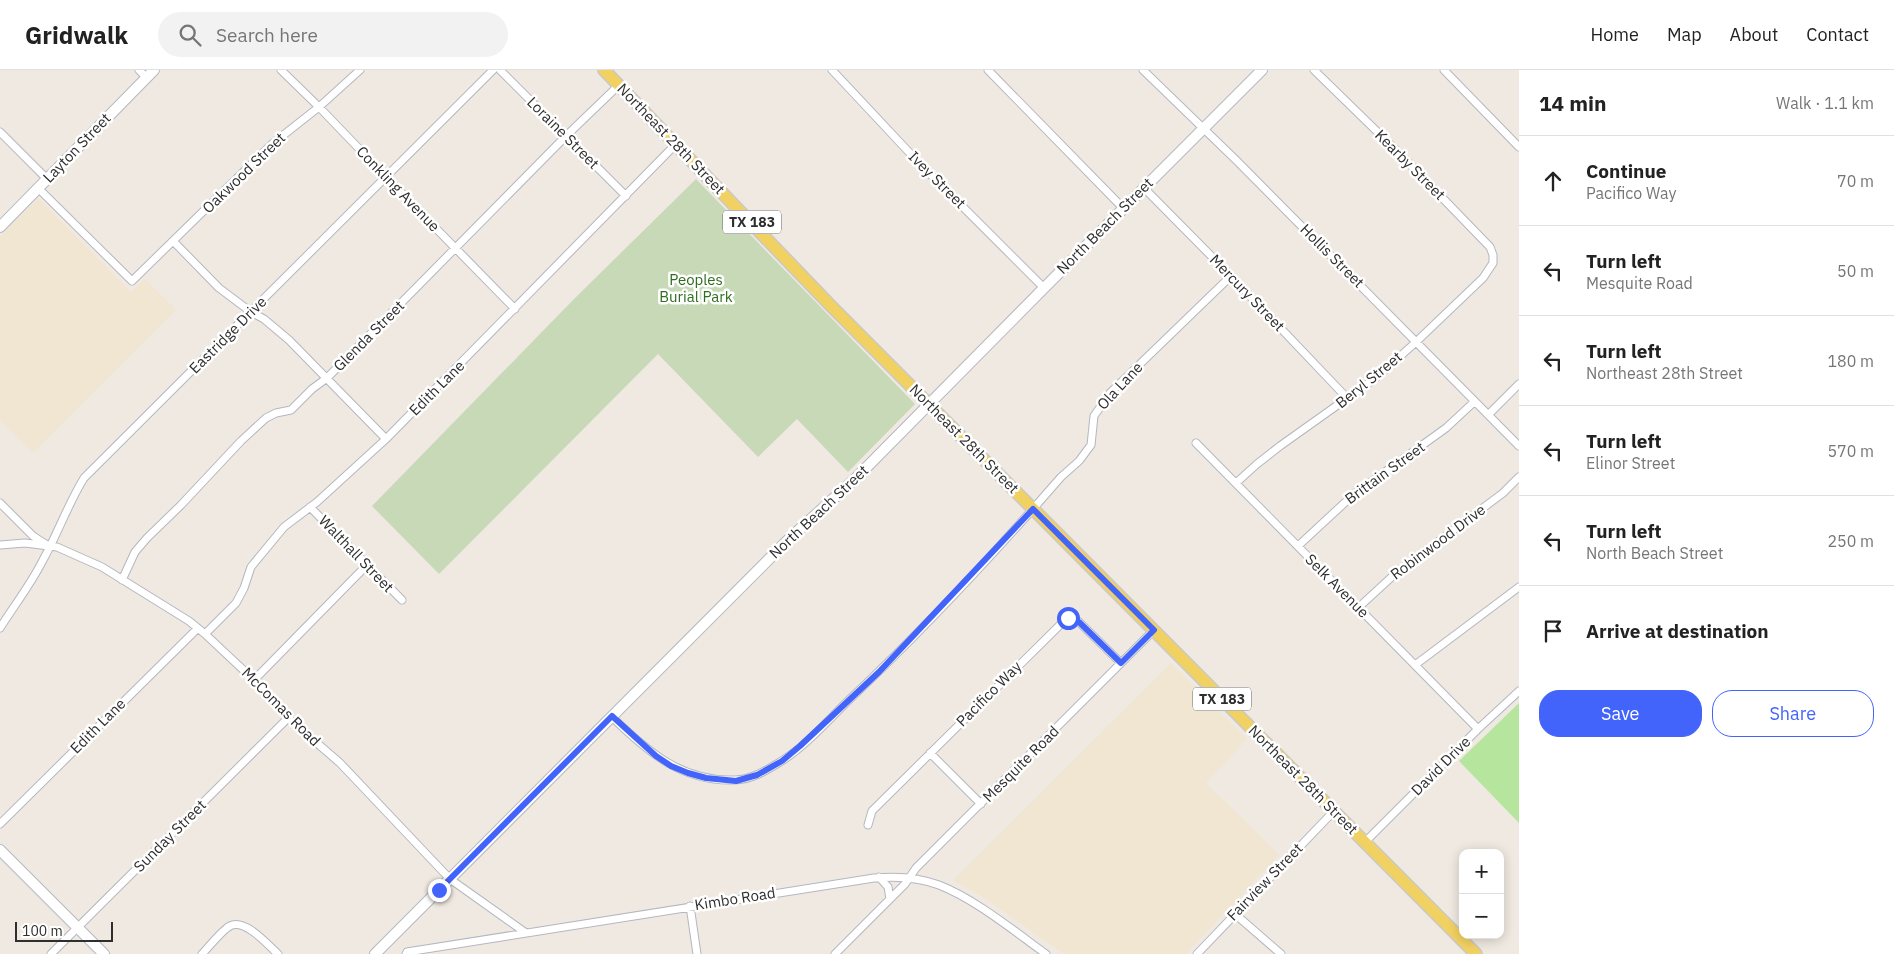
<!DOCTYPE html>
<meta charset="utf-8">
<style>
:root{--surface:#fff;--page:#f2f2f2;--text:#222;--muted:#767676;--line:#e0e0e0;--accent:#4264fb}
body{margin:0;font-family:"IBM Plex Sans",sans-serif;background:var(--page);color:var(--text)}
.controls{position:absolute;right:15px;bottom:15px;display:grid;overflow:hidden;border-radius:10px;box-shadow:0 2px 12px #0003}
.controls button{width:45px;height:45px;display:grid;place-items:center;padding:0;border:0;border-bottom:1px solid var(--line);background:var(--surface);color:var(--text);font:25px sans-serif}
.scale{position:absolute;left:15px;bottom:12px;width:98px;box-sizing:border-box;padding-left:5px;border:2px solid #2e2e2e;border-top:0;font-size:14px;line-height:18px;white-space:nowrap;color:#2e2e2e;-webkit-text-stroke:4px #fff;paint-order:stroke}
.stop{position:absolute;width:15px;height:15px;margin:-11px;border:4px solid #4264fb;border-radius:50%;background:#fff}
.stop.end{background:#4264fb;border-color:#fff;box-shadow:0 1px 5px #0008}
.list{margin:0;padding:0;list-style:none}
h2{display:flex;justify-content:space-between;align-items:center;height:65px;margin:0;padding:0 20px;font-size:21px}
h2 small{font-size:16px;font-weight:400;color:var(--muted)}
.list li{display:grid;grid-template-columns:32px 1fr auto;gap:15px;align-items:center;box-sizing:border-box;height:90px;padding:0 20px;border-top:1px solid var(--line)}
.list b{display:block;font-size:19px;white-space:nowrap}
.list p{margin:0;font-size:16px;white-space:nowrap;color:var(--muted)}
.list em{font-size:16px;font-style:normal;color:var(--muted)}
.actions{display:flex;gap:10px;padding:15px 20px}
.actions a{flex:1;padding:11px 0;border:1px solid var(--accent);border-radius:20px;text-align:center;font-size:18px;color:var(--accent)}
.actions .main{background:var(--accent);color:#fff}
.icon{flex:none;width:28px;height:28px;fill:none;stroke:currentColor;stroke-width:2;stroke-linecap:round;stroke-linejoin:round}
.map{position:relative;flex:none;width:1519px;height:884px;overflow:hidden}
header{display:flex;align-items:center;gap:30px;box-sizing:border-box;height:70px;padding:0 25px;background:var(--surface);border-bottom:1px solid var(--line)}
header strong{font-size:24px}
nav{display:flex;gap:28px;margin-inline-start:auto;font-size:18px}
.search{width:350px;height:45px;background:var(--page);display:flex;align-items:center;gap:12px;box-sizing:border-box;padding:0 18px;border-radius:28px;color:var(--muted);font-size:19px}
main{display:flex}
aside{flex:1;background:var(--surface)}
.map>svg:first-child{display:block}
.education{fill:#f0e6d1}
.green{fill:#b6e59e}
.cemetery{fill:#c8d9b8}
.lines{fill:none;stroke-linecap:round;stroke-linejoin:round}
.street-casing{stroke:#b4b7c1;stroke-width:9}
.secondary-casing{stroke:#b4b7c1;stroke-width:12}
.primary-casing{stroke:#c9c9c9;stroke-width:14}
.street{stroke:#fff;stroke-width:7}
.secondary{stroke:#fff;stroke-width:10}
.primary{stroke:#f2d163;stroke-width:11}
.route{stroke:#4264fb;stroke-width:6}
.labels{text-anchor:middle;stroke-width:5;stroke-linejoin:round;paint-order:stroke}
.shield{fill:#fff;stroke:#6d6d6d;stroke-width:1}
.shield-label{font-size:14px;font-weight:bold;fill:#2e2e2e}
.street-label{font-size:15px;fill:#2e2e2e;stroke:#fff}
.park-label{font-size:15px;fill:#2c6e1b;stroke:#fff}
</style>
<header>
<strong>Gridwalk</strong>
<div class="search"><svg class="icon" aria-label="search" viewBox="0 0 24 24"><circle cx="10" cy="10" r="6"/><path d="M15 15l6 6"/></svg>Search here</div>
<nav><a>Home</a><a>Map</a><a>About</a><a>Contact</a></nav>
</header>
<main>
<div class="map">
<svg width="1519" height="884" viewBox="0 0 1519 884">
<rect width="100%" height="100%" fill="#efe9e1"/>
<path class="education" d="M38,128L131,222L145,209L176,240L33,383L0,350V166Z
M1171,593L1247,669L1206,713L1279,785L1186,884H1064L986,829L953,810Z"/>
<path class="green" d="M1519,633V753L1459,691Z"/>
<path class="cemetery" d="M696,109L915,334L848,402L797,349L758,387L658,284L439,504L372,436L574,229Z"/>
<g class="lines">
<defs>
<path id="street" d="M139,0L147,8
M281,0L319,37L417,139L515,239
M500,0L626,126
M832,0L921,95L1044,218
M988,0L1123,138
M1143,0L1237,91L1519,376
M1444,0L1519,77
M0,62L47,109
M38,118L132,211L272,74L319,37L360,0
M1144,118L1231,206L1348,329
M173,171L219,218L251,242L264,249L289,270L386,369
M1489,344L1519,314
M1196,373L1478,659
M1236,413L1257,394L1280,376L1377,307L1416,272L1483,208L1493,193V185L1490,177L1395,79L1314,0
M0,433L33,466L47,475
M310,437L402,530
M0,475L25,473L57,477L102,497L189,551L205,564L254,610L288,648L340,693L450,809L526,863
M1298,476L1353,425L1446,358L1474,332
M122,510L135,482L147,468L181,435L241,371L266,348L276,343L291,340L312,319L327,308L566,66L619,15
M1359,537L1396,503L1503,423L1519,407
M0,558C14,536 31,514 43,490C58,463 68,434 84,408L493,0
M205,564L236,533L244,518L251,497L284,457L317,432L386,369L676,74
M1415,595L1519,517
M254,610L366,496
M612,647C648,682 682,712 735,710C751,710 767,700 780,692C806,676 828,650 850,629C924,559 994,484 1061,407L1079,391L1091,375L1094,346L1110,323L1231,206
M930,683L981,734
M0,754L197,559
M868,755L872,741L1066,549L1072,548L1079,552L1121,593
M1365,772L1478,659L1519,621
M879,807L888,817L890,829
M690,836L697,884
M1235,844L1281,884
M51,884L288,648
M202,884C208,878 223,859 230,856C245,848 268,875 278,884
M406,884L407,882L874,808C896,806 918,807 939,815C975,829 1014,861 1046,884
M835,884L905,814L916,798L1154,560
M1197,884L1334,741"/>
<path id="secondary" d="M0,157L154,0
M0,780L104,884
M375,884L789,469L855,409L1044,218L1262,0"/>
<path id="primary" d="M604,0L831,236L1476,884"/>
</defs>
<use href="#street" class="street-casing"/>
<use href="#secondary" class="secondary-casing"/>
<use href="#primary" class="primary-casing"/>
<use href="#street" class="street"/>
<use href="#secondary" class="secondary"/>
<use href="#primary" class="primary"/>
</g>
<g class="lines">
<path class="route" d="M439,820L612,646L656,686L671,696L688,703L706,708L736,711L757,705L782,691L800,676L879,602L1033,439L1154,560L1121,593L1079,552L1072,548H1068"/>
</g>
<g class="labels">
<g class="shield">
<rect x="723" y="140.5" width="58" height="23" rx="4"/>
<rect x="1193" y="617.5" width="58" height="23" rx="4"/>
</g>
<g class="shield-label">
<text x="752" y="157">TX 183</text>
<text x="1222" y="634">TX 183</text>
</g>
<g class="street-label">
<text transform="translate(563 63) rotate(45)" y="5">Loraine Street</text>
<text transform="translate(671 69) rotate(46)" y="5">Northeast 28th Street</text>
<text transform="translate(77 78) rotate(-46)" y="5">Layton Street</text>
<text transform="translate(1410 95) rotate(45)" y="5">Kearby Street</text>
<text transform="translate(244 103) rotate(-44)" y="5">Oakwood Street</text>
<text transform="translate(937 110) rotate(45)" y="5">Ivey Street</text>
<text transform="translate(398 119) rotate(46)" y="5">Conkling Avenue</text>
<text transform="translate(1105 156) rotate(-45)" y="5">North Beach Street</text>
<text transform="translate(1332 186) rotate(45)" y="5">Hollis Street</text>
<text transform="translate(1247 223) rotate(46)" y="5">Mercury Street</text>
<text transform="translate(228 265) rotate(-45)" y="5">Eastridge Drive</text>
<text transform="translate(369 266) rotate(-45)" y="5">Glenda Street</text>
<text transform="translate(1369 310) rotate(-39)" y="5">Beryl Street</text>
<text transform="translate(1120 316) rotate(-47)" y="5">Ola Lane</text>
<text transform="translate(437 318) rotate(-45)" y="5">Edith Lane</text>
<text transform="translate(964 369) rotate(45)" y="5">Northeast 28th Street</text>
<text transform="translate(1385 403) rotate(-36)" y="5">Brittain Street</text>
<text transform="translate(819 442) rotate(-43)" y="5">North Beach Street</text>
<text transform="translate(1438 472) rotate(-37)" y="5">Robinwood Drive</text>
<text transform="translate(356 484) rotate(46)" y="5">Walthall Street</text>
<text transform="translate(1337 516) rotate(45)" y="5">Selk Avenue</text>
<text transform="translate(989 624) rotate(-45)" y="5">Pacifico Way</text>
<text transform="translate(281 637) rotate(45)" y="5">McComas Road</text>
<text transform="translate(98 656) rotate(-45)" y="5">Edith Lane</text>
<text transform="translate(1021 694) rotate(-45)" y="5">Mesquite Road</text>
<text transform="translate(1441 696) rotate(-45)" y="5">David Drive</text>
<text transform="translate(1303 710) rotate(45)" y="5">Northeast 28th Street</text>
<text transform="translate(170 766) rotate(-45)" y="5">Sunday Street</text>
<text transform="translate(1265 812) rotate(-46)" y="5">Fairview Street</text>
<text transform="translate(735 829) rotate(-9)" y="5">Kimbo Road</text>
</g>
<g class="park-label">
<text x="696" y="215">Peoples<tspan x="696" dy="17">Burial Park</tspan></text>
</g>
</g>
</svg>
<div class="controls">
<button>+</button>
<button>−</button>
</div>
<div class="scale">100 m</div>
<div class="stop" style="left:1068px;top:548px"></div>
<div class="stop end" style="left:439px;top:820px"></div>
</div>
<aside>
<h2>14 min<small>Walk · 1.1 km</small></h2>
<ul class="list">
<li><svg class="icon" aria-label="ahead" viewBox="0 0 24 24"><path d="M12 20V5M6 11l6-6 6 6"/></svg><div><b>Continue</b><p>Pacifico Way</p></div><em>70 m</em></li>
<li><svg class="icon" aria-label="left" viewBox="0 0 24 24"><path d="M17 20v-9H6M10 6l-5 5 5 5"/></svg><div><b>Turn left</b><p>Mesquite Road</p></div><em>50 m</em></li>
<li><svg class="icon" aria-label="left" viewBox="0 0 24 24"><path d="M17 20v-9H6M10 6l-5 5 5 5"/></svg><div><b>Turn left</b><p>Northeast 28th Street</p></div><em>180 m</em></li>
<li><svg class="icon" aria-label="left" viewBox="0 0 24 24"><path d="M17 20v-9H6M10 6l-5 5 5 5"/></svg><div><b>Turn left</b><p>Elinor Street</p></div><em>570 m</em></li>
<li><svg class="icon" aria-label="left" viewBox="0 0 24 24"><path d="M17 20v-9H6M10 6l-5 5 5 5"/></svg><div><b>Turn left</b><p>North Beach Street</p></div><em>250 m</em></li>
<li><svg class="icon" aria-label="arrive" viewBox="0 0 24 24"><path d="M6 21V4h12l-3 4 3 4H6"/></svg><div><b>Arrive at destination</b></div></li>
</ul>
<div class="actions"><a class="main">Save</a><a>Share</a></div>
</aside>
</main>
